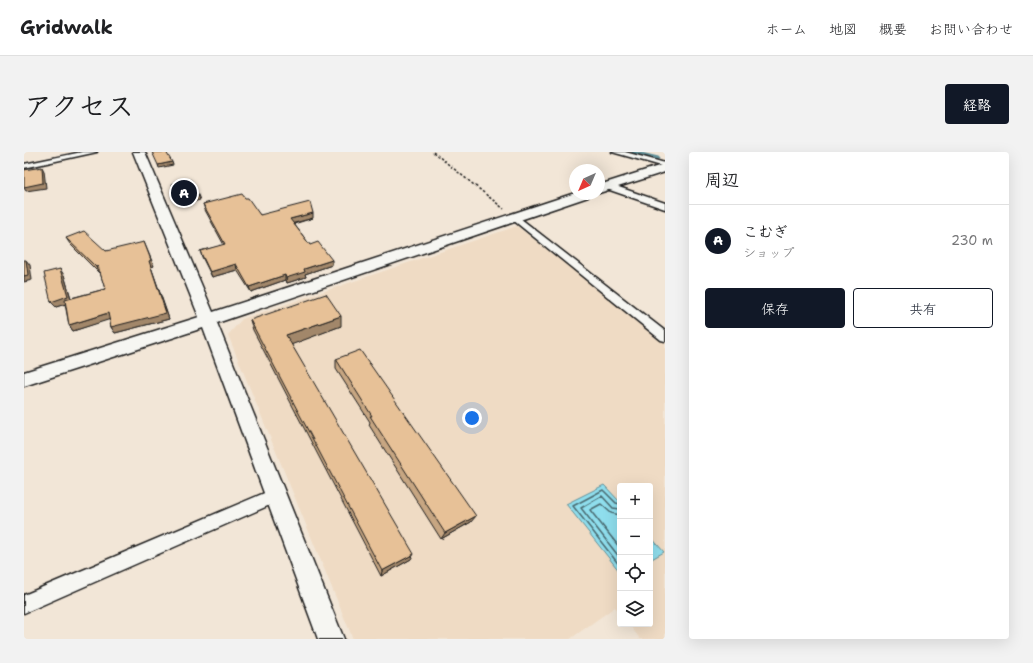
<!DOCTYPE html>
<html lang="ja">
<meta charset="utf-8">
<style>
:root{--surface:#fff;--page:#f2f2f2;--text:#202124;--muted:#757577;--line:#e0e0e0;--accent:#111827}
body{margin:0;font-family:"Shantell Sans","Klee One",sans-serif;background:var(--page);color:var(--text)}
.controls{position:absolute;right:12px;bottom:12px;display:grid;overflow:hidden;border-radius:4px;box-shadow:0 4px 16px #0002}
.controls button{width:36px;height:36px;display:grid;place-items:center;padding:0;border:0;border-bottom:1px solid var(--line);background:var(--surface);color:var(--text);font:20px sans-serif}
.compass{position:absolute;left:545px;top:12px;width:36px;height:36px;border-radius:50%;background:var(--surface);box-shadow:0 4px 16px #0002;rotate:224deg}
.you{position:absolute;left:448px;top:266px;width:14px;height:14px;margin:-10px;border:3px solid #fff;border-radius:50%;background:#1a73e8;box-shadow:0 0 0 6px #1a73e833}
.badge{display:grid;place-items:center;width:26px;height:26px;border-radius:50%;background:var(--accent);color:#fff;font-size:13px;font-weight:700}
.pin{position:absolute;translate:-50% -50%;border:2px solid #fff;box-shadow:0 1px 4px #0006}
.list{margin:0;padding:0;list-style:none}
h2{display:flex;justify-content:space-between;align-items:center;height:52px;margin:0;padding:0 16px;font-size:17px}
h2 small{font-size:13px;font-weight:400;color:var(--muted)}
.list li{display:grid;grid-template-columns:26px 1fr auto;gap:12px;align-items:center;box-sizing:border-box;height:72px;padding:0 16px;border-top:1px solid var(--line)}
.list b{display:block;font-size:15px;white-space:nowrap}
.list p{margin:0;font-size:13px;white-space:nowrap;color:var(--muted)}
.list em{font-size:13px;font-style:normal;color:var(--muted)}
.actions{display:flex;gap:8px;padding:12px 16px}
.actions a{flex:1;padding:9px 0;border:1px solid var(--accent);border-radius:4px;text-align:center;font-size:14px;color:var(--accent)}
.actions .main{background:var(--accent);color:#fff}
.icon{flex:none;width:22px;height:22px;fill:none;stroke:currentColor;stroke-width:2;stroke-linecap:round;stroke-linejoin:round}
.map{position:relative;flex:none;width:641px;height:487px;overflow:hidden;border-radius:4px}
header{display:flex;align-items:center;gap:24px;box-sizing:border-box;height:56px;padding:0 20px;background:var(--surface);border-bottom:1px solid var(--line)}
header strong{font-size:19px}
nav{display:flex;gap:22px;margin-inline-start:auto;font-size:14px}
.intro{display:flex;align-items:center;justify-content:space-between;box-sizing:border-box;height:96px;padding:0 24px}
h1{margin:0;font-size:28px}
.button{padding:10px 18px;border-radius:4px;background:var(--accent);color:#fff;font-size:14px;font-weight:700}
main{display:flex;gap:24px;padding:0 24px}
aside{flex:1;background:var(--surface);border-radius:4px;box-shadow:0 4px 16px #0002}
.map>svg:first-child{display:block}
.built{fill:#efdbc4}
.water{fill:#8fdeed;stroke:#619099}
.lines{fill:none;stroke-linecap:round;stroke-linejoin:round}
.shore{stroke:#4a6a70;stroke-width:1.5}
.stream{stroke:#619099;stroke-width:3}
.street-casing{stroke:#1c1c1c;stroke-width:3}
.secondary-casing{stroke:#1c1c1c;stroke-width:3}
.path{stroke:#1c1c1c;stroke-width:1.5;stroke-dasharray:2.5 2;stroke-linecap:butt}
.street{fill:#f6f6f2;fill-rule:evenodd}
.secondary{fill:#f6f6f2;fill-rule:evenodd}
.wall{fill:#c7a682;stroke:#1c1c1c}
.shaded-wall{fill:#a2876a;stroke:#1c1c1c}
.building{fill:#e7c197;stroke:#1c1c1c}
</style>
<header>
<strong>Gridwalk</strong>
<nav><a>ホーム</a><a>地図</a><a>概要</a><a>お問い合わせ</a></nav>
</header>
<div class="intro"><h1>アクセス</h1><a class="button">経路</a></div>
<main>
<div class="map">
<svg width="641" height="487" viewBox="0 0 641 487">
<rect width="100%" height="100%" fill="#f2e6d7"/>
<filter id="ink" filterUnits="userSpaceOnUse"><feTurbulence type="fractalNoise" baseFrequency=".025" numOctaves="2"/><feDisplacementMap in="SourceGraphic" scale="8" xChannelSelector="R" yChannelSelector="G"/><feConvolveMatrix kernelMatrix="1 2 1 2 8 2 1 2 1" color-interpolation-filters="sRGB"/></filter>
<g filter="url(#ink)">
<path class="built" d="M493,74L641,189V487H616L605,472H626V334H596V461L591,455L546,487H329L204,183L218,167Z"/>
<path class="water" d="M580,333L596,350V420L542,352Z
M626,384L640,400L626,408Z"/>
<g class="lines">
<path class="shore" d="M596,352L592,351L579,338L549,354L596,414
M596,357L589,356L578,344L557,356L596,406
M596,363L587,361L577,352L566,358L596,396"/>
<path class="stream" d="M609,0L634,6"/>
<defs>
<path id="street" d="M58,0H73L0,16V12Z
M588,0H601L641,11V15Z
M583,31L641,51V57L580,36L579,34Z
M492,63L641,179V189L637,188L489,68L487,66Z
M250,337L255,339L258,344L255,349L0,461V443Z"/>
<path id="secondary" d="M109,0H121L189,160L551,41L566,42L564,45L193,171L320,487H294L179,176L0,234V220L175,165Z
M641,12V20L575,41V33Z"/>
</defs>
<use href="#street" class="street-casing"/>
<use href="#secondary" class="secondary-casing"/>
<path class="path" d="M409,0L480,57"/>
<use href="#street" class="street"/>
<use href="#secondary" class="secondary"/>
</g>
<path class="wall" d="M221,46L236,63L289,66L270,72L286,93L308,113L281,122L282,125L263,131L261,128L227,140L213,118L188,125L178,105L176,99L200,93L181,58L179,52Z
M42,86L130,114L127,115L145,167L91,181L87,175L85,167L49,179L45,173L41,152L32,155L27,150L40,123L47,146L81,137L76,120L75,121L46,92Z
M226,168L317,174L267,192L387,407L357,424L229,178Z
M312,207L447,370L417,387L345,273L346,270L312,217Z"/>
<path class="shaded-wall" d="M148,10L149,13L135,16L134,13Z
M18,15L20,19L22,36L2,39L0,36V35Z
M174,43L176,48L157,53L155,47Z
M289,61V66L267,72L266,67Z
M120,90L130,114L127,115L145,167L91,181L87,175L125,109Z
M2,108L6,113L8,128L0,130V124Z
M308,108V113L281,122L282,125L263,131L262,126L280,117Z
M212,112L213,118L188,125L186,120Z
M74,114L78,120L75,121L72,115Z
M36,117L40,123L48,150L32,155L27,150Z
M261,123V128L227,140L225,135Z
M84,161L87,167L49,179L45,173Z
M317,164V174L264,194L262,183Z
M452,364L447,370L417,387L421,381Z
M390,402L387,407L357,424L358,419Z"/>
<path class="building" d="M128,0H142L148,10L134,13Z
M18,15L19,31L0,35V18Z
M167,28L174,43L155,47L148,32Z
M218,42L221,46H224L236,63L286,50L289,61L266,67L286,93L294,90L308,108L280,117L281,120L262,126L261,123L225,135L212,112L186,120L176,99L201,92L179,52Z
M60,79L82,99L120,90L127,108L125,109L142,161L87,175L84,161L45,173L41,148L81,137L74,114L72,115L42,86Z
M0,108H2L4,123L0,124Z
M36,117L44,144L27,150L20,121Z
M302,142L317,164L262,183L390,402L358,419L226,168Z
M336,198L452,364L421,381L346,264H348L312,207Z"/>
</g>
</svg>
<div class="controls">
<button>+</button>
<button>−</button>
<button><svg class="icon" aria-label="locate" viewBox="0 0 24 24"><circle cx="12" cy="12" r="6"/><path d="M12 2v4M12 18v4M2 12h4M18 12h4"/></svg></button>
<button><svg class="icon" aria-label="layers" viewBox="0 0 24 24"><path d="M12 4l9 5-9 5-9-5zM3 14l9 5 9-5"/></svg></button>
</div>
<svg class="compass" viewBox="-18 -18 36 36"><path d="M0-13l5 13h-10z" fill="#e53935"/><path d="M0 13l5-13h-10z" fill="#757577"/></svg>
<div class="you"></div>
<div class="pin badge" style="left:160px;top:41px">A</div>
</div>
<aside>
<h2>周辺<small></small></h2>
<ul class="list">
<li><span class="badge">A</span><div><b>こむぎ</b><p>ショップ</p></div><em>230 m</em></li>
</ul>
<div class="actions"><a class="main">保存</a><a>共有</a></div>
</aside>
</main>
